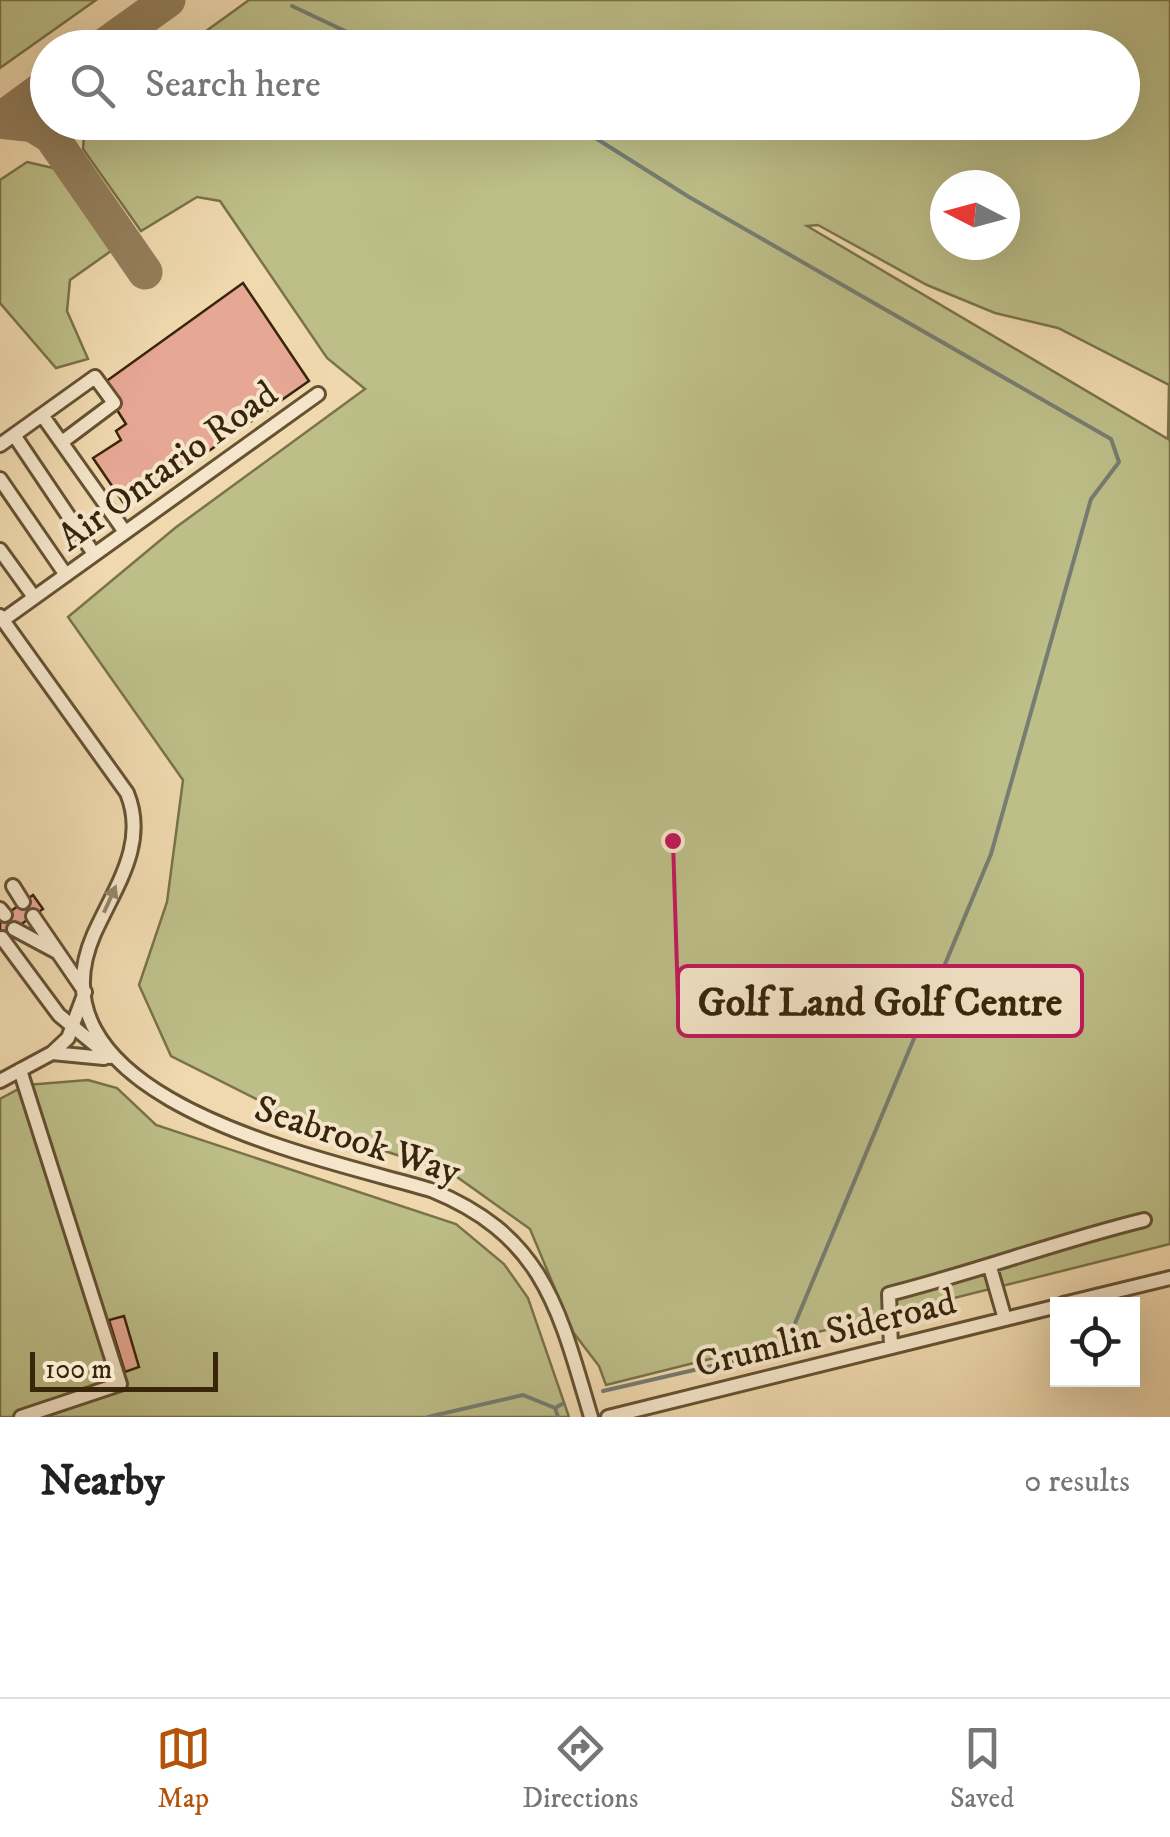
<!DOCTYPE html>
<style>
:root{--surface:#fff;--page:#f6f6f6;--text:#222;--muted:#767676;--line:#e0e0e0;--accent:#b45309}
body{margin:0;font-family:"IM FELL DW Pica",serif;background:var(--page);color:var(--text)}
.controls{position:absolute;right:30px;bottom:30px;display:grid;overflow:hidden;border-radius:0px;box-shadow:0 10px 40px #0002}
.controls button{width:90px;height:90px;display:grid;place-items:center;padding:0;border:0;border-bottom:2px solid var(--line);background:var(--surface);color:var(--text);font:50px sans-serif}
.compass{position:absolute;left:930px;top:170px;width:90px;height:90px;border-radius:50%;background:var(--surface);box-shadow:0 10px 40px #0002;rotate:276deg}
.scale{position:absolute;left:30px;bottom:25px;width:188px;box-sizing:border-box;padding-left:10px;border:5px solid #38250a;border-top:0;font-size:28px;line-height:35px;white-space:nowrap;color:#38250a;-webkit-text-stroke:8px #f5e6cb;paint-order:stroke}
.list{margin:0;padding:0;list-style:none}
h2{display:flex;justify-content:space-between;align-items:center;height:130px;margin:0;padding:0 40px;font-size:42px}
h2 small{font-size:32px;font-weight:400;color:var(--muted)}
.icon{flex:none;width:55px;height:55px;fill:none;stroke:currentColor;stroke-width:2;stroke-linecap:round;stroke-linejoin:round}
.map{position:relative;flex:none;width:1170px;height:1417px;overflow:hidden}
.search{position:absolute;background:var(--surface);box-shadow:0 10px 40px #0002;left:30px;right:30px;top:30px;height:110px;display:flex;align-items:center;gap:25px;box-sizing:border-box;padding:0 35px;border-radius:55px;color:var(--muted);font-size:38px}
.sheet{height:280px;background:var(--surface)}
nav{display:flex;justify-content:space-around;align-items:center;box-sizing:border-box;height:140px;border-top:2px solid var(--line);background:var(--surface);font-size:28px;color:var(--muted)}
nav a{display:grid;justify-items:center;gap:5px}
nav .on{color:var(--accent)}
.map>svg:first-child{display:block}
.green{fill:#bdbe88;stroke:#7a7249;stroke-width:2.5;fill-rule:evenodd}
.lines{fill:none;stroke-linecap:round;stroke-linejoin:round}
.stream{stroke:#767d71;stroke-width:4}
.taxiway{stroke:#947f5c;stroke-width:35}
.building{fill:#e6a794;stroke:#38250a;stroke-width:2.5}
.minor-casing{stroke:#665233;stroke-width:18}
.minor{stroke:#f5e6cb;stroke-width:12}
.oneway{fill:#96866a}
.labels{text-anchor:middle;stroke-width:8;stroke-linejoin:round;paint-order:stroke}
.street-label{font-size:38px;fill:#38250a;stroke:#f5e6cb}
.leader{fill:none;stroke:#c2185b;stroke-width:4}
.callout-dot{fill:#c2185b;stroke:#f5e6cb;stroke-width:4}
.callout{fill:#f5e6cb;stroke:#c2185b;stroke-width:4}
.callout-label{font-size:40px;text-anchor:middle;font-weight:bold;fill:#38250a}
</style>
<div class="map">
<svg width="1170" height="1417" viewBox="0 0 1170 1417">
<rect width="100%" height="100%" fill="#f0d9af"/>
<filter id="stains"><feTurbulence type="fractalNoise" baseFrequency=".002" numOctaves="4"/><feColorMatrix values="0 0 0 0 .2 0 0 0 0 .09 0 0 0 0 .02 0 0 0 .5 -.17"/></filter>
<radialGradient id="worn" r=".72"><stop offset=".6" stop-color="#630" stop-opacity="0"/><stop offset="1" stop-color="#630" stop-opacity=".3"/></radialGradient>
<path class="green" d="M0,0H96L0,68Z
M249,0H1170V1244L606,1385L599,1366L573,1332L530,1229L450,1172L316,1129L171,1056L139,985L167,902L183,780L68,617L175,528L365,389L327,358L220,201L197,197L141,231L83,149L85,123L1122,122V48L184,47ZM945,185H1005V245H945ZM818,225L927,285L995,313L1058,328L1169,385L1168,439L807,226Z
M27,162L62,170L111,251L70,280L67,311L88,359L56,368L0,303V180Z
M88,1080L117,1088L156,1125L456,1224L504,1264L528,1298L569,1417H0V1099L26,1085Z"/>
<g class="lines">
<path class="stream" d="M292,6L381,48
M570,122L689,197L1111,439L1119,462L1091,499L991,854L791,1333L781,1350L603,1391
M428,1417L523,1395L555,1408
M558,1417L555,1408L562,1404"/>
<path class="taxiway" d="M101,48L168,0
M0,120L48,85
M0,121L33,125L51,136L145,272"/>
</g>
<path class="building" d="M243,283L309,381L127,508L93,458L121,440L116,431L126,424L101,385Z
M33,895L43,909L0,939V919Z
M124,1316L139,1367L125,1372L109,1320Z"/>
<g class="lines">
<defs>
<path id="minor" d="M42,415L125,532
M14,435L94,554
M0,445L95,377L114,403L62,442
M0,479L66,575
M0,550L34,597
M0,616L127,793C148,844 115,887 94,934C21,1101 327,1159 431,1190C544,1236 559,1309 591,1417
M3,620L318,394
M13,886L23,902
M0,909L5,915
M33,916L85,992L68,1038L52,1053
M14,929L57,952
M2,938L59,1015L110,1057
M20,1070L120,1384L21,1417
M0,1081L52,1053L104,1058
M990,1267L1005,1319
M1063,1304L1170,1278
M891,1347L889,1294C976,1272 1058,1241 1144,1220
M608,1417L1058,1306"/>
</defs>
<use href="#minor" class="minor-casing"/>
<use href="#minor" class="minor"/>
</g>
<defs><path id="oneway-solid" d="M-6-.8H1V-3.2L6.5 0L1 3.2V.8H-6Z" transform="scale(2.5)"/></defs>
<use class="oneway" href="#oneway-solid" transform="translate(110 899) rotate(-66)"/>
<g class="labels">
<g class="street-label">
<text transform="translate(167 465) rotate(-36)" y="13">Air Ontario Road</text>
<text transform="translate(358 1139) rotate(18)" y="13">Seabrook Way</text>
<text transform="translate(825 1332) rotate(-14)" y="13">Crumlin Sideroad</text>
</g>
</g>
<path class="leader" d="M673 841L678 1001"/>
<circle class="callout-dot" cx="673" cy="841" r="10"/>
<rect class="callout" x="678" y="966" width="404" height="70" rx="10"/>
<g class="callout-label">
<text x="880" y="1015">Golf Land Golf Centre</text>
</g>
<rect width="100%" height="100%" filter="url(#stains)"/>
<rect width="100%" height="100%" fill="url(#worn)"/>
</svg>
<div class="controls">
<button><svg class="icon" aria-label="locate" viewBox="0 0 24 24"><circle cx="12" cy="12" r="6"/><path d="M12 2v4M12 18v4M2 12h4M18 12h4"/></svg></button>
</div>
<svg class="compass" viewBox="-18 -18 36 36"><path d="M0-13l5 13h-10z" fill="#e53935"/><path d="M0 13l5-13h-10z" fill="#767676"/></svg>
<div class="scale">100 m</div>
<div class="search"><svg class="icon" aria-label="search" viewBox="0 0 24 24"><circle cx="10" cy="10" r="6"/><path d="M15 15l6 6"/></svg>Search here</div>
</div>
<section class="sheet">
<h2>Nearby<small>0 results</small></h2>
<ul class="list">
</ul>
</section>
<nav>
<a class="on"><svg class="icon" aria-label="map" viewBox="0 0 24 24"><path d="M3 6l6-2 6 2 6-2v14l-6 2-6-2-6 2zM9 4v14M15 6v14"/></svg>Map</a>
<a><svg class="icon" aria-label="directions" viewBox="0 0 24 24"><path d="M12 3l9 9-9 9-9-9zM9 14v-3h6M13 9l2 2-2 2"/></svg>Directions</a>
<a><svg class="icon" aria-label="saved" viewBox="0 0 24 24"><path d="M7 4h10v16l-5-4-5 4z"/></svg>Saved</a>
</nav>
